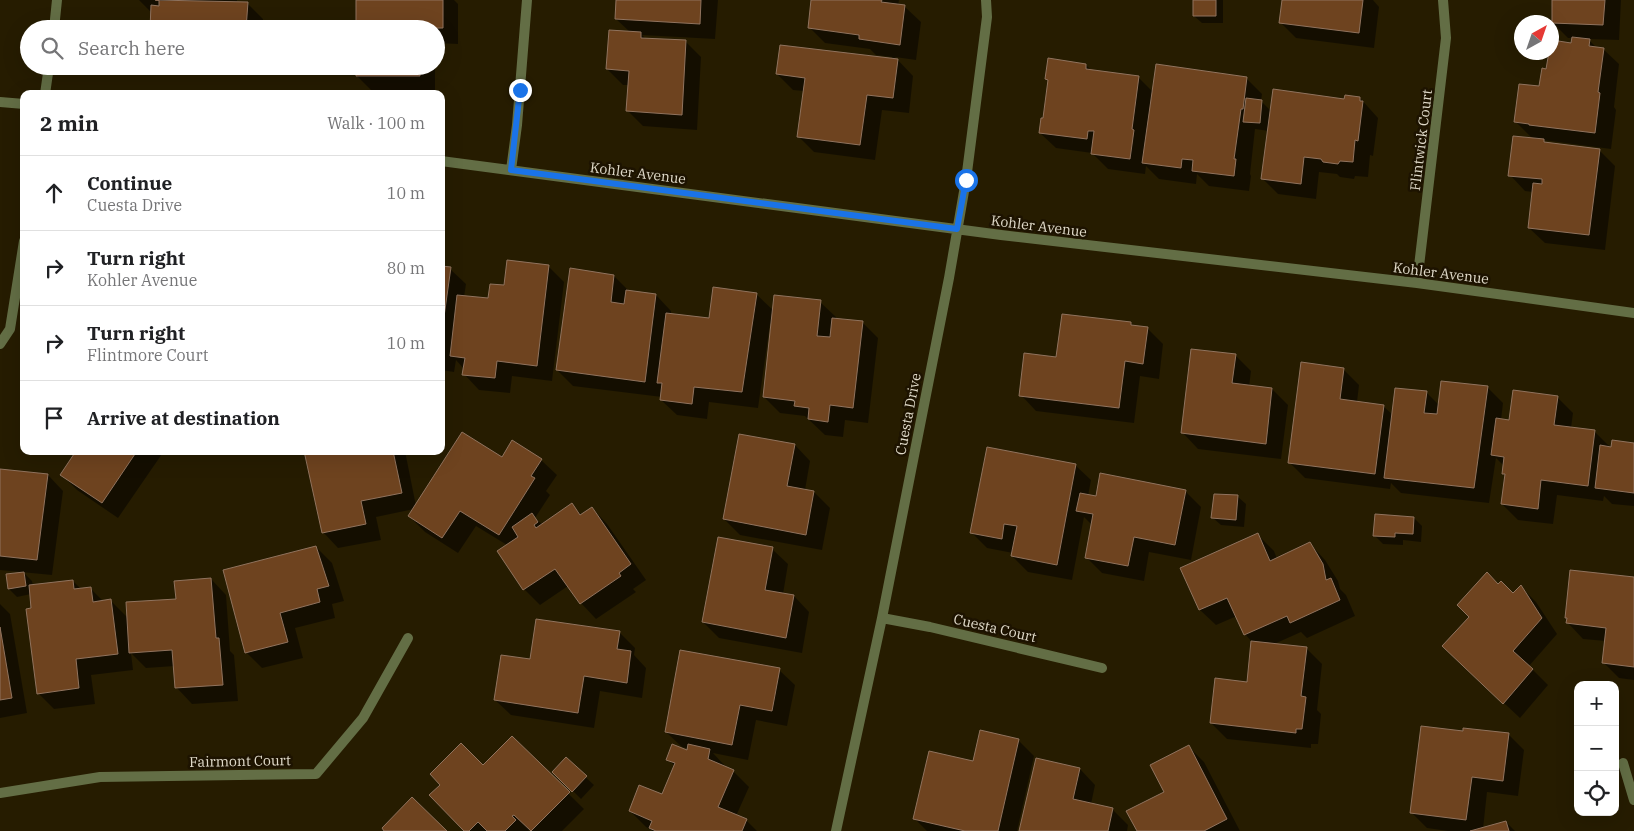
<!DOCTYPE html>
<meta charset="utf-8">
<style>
:root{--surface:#fff;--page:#f6f6f6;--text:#202124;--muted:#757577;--line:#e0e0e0}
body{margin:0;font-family:"IBM Plex Serif",serif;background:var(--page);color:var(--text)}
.controls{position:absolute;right:15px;bottom:15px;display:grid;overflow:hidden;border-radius:10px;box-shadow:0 5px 20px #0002}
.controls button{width:45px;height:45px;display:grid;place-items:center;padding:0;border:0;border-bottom:1px solid var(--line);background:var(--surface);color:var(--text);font:25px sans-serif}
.compass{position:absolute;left:1514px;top:15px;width:45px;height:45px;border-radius:50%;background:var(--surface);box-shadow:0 5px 20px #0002;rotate:40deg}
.stop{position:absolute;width:15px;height:15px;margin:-11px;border:4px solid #1a73e8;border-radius:50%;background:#fff}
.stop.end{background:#1a73e8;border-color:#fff;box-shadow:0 1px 5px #0008}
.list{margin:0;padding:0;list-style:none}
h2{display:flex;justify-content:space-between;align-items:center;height:65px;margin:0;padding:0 20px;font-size:21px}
h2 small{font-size:16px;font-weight:400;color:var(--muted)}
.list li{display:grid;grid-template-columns:32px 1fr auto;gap:15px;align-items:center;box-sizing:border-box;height:75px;padding:0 20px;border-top:1px solid var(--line)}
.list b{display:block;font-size:19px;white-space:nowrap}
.list p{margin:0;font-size:16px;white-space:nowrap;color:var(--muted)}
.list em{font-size:16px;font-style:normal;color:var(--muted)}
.icon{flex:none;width:28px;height:28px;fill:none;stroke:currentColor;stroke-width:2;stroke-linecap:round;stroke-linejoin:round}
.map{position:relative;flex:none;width:1634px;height:831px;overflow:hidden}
.search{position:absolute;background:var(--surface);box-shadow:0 5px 20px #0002;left:20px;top:20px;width:425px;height:55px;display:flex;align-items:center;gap:12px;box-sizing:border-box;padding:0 18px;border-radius:28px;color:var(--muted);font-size:19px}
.panel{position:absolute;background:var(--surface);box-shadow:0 5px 20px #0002;left:20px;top:90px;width:425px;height:365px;border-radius:10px}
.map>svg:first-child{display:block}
.shadow{fill:#0007}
.building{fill:#6e431f;stroke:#90735e}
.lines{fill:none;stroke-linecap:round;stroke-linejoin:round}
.minor{stroke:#636e45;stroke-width:10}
.route{stroke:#1a73e8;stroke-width:6}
.labels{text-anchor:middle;stroke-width:5;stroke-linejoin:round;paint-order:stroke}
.street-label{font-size:14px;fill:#e0dac9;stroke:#1d1300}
</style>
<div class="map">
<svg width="1634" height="831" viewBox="0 0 1634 831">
<rect width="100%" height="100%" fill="#261c00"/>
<path class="shadow" d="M139,0H237V2L247,3L263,19V29H151L152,13Z
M358,0H454L458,4V44L436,43V29H357Z
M617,0H718L715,39L642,35L646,39L686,42L701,57L697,130L643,126L628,111L629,85H623L607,69L630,32L616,19Z
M812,0H899L898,6L905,7L921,22L916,60L895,57L913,76L909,113L882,110L875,160L814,152L798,136L804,91L793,90L777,74L892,59V57L876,55L870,49L825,43L809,27Z
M1194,0H1223V23H1202L1194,16Z
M1283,0H1373L1379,7L1374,48L1296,38L1280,22Z
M1553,0H1621L1619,40L1588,39L1597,48L1603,49L1619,64L1614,107L1616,110L1611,149L1543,140L1546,143L1599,150L1615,166L1605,250L1545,243L1529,228L1533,192L1525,191L1510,175L1533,139L1515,121L1540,88L1547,70L1552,52V42L1572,44L1573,38H1568L1552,22Z
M1086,65L1092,71L1138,77L1153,92L1246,78L1262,94L1261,101L1271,111L1360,98L1378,118L1373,156L1370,155L1368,177L1355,176L1354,179L1340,177L1337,174L1319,172L1316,199L1278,194L1263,179L1269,131L1255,129L1250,174L1251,176L1249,191L1209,186L1197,174L1196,184L1159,179L1146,166L1145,174L1108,169L1092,153L1056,148L1040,133L1044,120L1049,81L1046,79Z
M162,66H260V68L236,67V75L225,74L221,70L178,67V70L165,69Z
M357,66H435V92H373L357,76Z
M548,266L564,282L552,381L512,376L510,393L479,390L464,374V369L456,360L454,372L441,370V267L450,269L466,284L464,297L489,300L505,287Z
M614,276L630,292L656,295L671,311V315L710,319L756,294L774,311L820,302L836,317V319L862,322L878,338L868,423L845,420L843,437L825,435L805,416L780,413L764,397L772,324H770L758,408L709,402L707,419L677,415L661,400L662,397L573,386L557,370Z
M1131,323L1134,327L1147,328L1163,344L1159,379L1140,376L1134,423L1036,411L1021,395L1058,358Z
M1235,355L1251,371L1249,387L1272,389L1288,405L1281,459L1198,449L1183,433Z
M1343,369L1359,385L1357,402L1383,406L1393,415L1426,392L1439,405L1487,387L1503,403L1501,420L1510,421L1557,397L1573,413L1571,428L1594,431L1612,449L1634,444V506L1612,504L1604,496L1603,501L1557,495L1553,524L1518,520L1502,504L1506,476L1503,473L1504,466L1496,458L1489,503L1401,493L1391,483L1390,489L1305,478L1289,462Z
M795,445L810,461L805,490L814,492L830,508L822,550L740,535L724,519Z
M78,451H164L118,518L77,490L61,474Z
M305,451H405L416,506L502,459L541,460L557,475L546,491L550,495L535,518L543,525L572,505L582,515L592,508L607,524L646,580L633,589L636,592L596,619L581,603L568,586L540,605L524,589L507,545L476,526L458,553L425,532L409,516L414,509L376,517L381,540L338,548L323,532Z
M1075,465L1091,480L1088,496L1097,498L1185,491L1201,507L1191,560L1149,552L1144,581L1102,573L1086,557L1092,525L1084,517L1072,580L1028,572L1012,556L1013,553L987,548L971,532Z
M0,470L48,475L63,491L52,575L0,570Z
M1238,497L1246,504L1244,527L1221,525L1213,518Z
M1414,518L1422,526L1421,542L1403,540V545L1383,544L1375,536Z
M1258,535L1274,551L1277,559L1310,544L1325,560L1338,581L1340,589L1346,595L1355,616L1307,638L1301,632L1272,645L1306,648L1322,664L1317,710L1321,714L1318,744H1311V748L1227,739L1211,723L1248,683L1252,642L1245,634L1237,616L1216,625L1200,610L1182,569Z
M316,547L332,563L344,601L332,604L335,618L295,628L303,658L262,668L247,653L225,571Z
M772,549L788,564L783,594L794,596L809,612L802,653L719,638L703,622Z
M23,572L32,581L33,586L73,581L81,589L90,588L104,602L111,601L128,618L177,600L211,579L226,595L230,651L234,655L238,701L192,704L177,688L175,666L146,668L131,653L133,670L91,675L95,704L54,709L38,693L31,594L17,597L9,589Z
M1634,579V680L1619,678L1603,662L1606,641L1583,639L1568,623V620L1566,618Z
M1498,585L1513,594L1521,587L1536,602L1557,634L1529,666L1548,685L1520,718L1460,662Z
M0,604L10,614L27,713L0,718Z
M619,632L635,648L634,655L646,668L642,698L600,691L594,728L511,715L495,700L531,660Z
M779,670L795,685L787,726L756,720L748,760L713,753L725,766V768L733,771L749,787L736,816L746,820L757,831H653L646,827L630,811L662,796L675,766L667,759L689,752V749L682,747L666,732Z
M1464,732L1508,734L1524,750L1518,796L1487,792L1483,829L1506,822L1515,831H1448L1427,828L1412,813Z
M512,738L584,809L562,831H532L531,829L528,831H466L483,767Z
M1018,740L1034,756L1017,831H927L915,819L974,763Z
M1189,747L1204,762L1240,831H1138L1166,793Z
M566,759L594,785L581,799L554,772Z
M1080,769L1095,785L1091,804L1112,809L1128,825L1127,831H1020Z"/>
<path class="building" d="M155,0L248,2L246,29H150L151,5L159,6V0Z
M356,0H443V28L356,29Z
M616,0H701L700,24L615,19Z
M811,0H882L881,2L905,5L900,45L859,39V35L808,28Z
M1193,0H1216V16H1193Z
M1282,0H1363L1359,33L1279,23Z
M1552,0H1605L1603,25L1552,23Z
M609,30L641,32V38L686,40L682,115L626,111L629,71L606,69Z
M1572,37L1590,39L1589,46L1604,48L1598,92L1600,93L1595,133L1529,125V124L1514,122L1519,84L1539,86L1542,68L1546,69L1549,52H1552V40L1571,43Z
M780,45L898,59L893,98L867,95L860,145L797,137L805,78L776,74Z
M1048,58L1086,64V69L1139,76L1132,129L1134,130L1130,159L1091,154L1094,131H1088L1087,139L1039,133L1041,118H1043L1048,80L1045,79Z
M1156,64L1247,77L1243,109H1241L1234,159H1236L1234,176L1192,171L1193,160L1182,159L1181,168L1142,163Z
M356,66H420V76H356Z
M1273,89L1344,99L1345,95L1360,97V101H1363L1358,141L1355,140L1353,162L1340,161L1338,164L1323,162L1321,159L1304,157L1301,184L1261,179Z
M1246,98L1262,100L1260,123L1243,122Z
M1513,136L1544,139V142L1600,149L1589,235L1528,228L1533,183L1542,184V179L1508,176Z
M507,260L549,265L537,366L497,361L495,378L462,375L465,358L450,356L457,295L488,298L490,284L504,285Z
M441,266L451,267L441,338Z
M570,268L614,275L611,302L624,304L626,290L656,294L645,382L556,370Z
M713,287L757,293L742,392L694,387L692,404L660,400L662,383H657L666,313L709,318Z
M774,295L821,300L817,336L830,337L832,318L863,321L853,408L830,405L828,422L808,419L809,408L794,406L795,401L763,397Z
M1062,314L1131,322V325L1148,327L1143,364L1125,361L1119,408L1019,396L1024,353L1056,357Z
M1191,349L1236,354L1232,383L1272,388L1266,444L1181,433Z
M1301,362L1344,368L1340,399L1384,405L1375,474L1288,463Z
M1441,381L1488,386L1474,488L1384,478L1395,388L1427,391L1424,413L1437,414Z
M1513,390L1558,396L1554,425L1595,430L1588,486L1541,480L1538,509L1501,504L1505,474H1502L1504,457L1491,455L1496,418L1509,420Z
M462,432L502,457L512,440L542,459L531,476L535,478L499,535L460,511L442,538L408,516Z
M739,434L795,444L787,486L814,491L806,535L723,519Z
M1612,440L1634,443V493L1595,488L1600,445L1611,447Z
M987,447L1076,464L1057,565L1011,556L1017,526L1004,524L1002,539L970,533Z
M76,451H137L102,503L60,475Z
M304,451H393L402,493L361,501L366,524L322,533Z
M0,469L48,474L37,560L0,556Z
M1100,473L1186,490L1175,545L1134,537L1128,566L1085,558L1093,514L1076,511L1080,493L1096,496Z
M1214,494L1238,495L1236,520L1211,518Z
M572,503L580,515L592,507L631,564L619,573L621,576L580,604L555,569L523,590L497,551L518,537L512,527L532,513L538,522L534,525L536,528Z
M1375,514L1414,517L1413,534L1395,533V537L1373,536Z
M1258,533L1270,561L1310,542L1323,564L1326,580L1331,578L1340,600L1290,623L1287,616L1244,635L1227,598L1199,610L1180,568Z
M718,537L773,547L765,590L794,595L786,638L702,622Z
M316,546L329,586L317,589L320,602L280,613L288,642L245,653L223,570Z
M1570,570L1634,577V667L1602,663L1606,628L1566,623L1567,618H1565Z
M24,572L26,586L8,589L6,574Z
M1487,572L1498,584L1501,581L1513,593L1521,585L1542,618L1513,651L1533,669L1503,704L1442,646L1469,617L1457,605Z
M211,578L216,638H219L223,685L175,688L172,650L129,653L126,602L176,599L174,581Z
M73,580L74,589L91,587L93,602L111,599L118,654L76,659L79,688L37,694L26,609L31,608L29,585Z
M536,619L620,631L617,649L631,651L627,683L584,676L578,713L494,700L501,655L530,659Z
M0,627L12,698L0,700Z
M1251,641L1307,647L1301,696L1306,697L1302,729H1296V733L1210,723L1215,678L1247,682Z
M680,650L780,668L772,711L740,705L732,745L665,732Z
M1421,726L1463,731V728L1509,733L1503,781L1472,777L1466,820L1410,813Z
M980,730L1019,739L998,831H965L913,819L929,751L973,761Z
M512,736L570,792L531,831L514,815L512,816L516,820L505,831H487L478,822L469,831H464L429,795L440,785L430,774L461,743L483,765Z
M672,744L687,750L688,744L710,749L708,759L734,770L718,807L747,819L742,831H656L649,828L652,821L629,811L639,785L662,794L675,763L666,760Z
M1189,745L1227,819L1204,831H1137L1126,811L1164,792L1150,765Z
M566,757L587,776L572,792L552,772Z
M1036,758L1080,768L1073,799L1113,808L1108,831H1019Z
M412,797L447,831H384L382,828Z
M1506,821L1509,831H1470Z"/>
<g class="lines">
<path class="minor" d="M54,29L57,0
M45,94L49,66
M0,102L24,104
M441,161L1001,235L1417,283L1634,313
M511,170L517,125L527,0
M1417,283L1446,38L1443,0
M0,344L10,329L24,241
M882,618L930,627L1102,668
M1623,763L1634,800
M0,793L100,777L316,774L363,718L408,638
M836,831L882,618L949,278L966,180L987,17L986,0"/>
</g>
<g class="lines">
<path class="route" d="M520,90L511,170L957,229L966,180"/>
</g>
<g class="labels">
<g class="street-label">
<text transform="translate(1421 140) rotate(-83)" y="5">Flintwick Court</text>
<text transform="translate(638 173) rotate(7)" y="5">Kohler Avenue</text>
<text transform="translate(1039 226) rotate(7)" y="5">Kohler Avenue</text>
<text transform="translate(1441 273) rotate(7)" y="5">Kohler Avenue</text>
<text transform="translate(908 414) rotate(-79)" y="5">Cuesta Drive</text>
<text transform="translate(995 628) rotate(13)" y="5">Cuesta Court</text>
<text transform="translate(240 761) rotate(-1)" y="5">Fairmont Court</text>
</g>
</g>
</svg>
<div class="controls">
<button>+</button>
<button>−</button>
<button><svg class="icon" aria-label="locate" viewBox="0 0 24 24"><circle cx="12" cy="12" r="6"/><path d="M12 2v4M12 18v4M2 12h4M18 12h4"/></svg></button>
</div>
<svg class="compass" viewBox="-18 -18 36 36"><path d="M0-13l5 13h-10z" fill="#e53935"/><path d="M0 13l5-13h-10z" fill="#757577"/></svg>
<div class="stop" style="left:966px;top:180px"></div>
<div class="stop end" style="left:520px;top:90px"></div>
<div class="search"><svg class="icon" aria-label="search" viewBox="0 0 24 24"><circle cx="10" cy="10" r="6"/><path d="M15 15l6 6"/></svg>Search here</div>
<section class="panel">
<h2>2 min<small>Walk · 100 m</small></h2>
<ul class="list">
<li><svg class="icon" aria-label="ahead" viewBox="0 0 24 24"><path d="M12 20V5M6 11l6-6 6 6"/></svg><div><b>Continue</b><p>Cuesta Drive</p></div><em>10 m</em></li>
<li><svg class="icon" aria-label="right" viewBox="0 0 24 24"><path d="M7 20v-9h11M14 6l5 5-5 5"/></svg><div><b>Turn right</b><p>Kohler Avenue</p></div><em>80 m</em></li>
<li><svg class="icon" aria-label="right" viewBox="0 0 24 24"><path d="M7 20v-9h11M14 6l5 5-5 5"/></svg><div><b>Turn right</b><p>Flintmore Court</p></div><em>10 m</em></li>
<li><svg class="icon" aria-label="arrive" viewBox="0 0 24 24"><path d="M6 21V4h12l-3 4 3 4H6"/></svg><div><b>Arrive at destination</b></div></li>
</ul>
</section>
</div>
